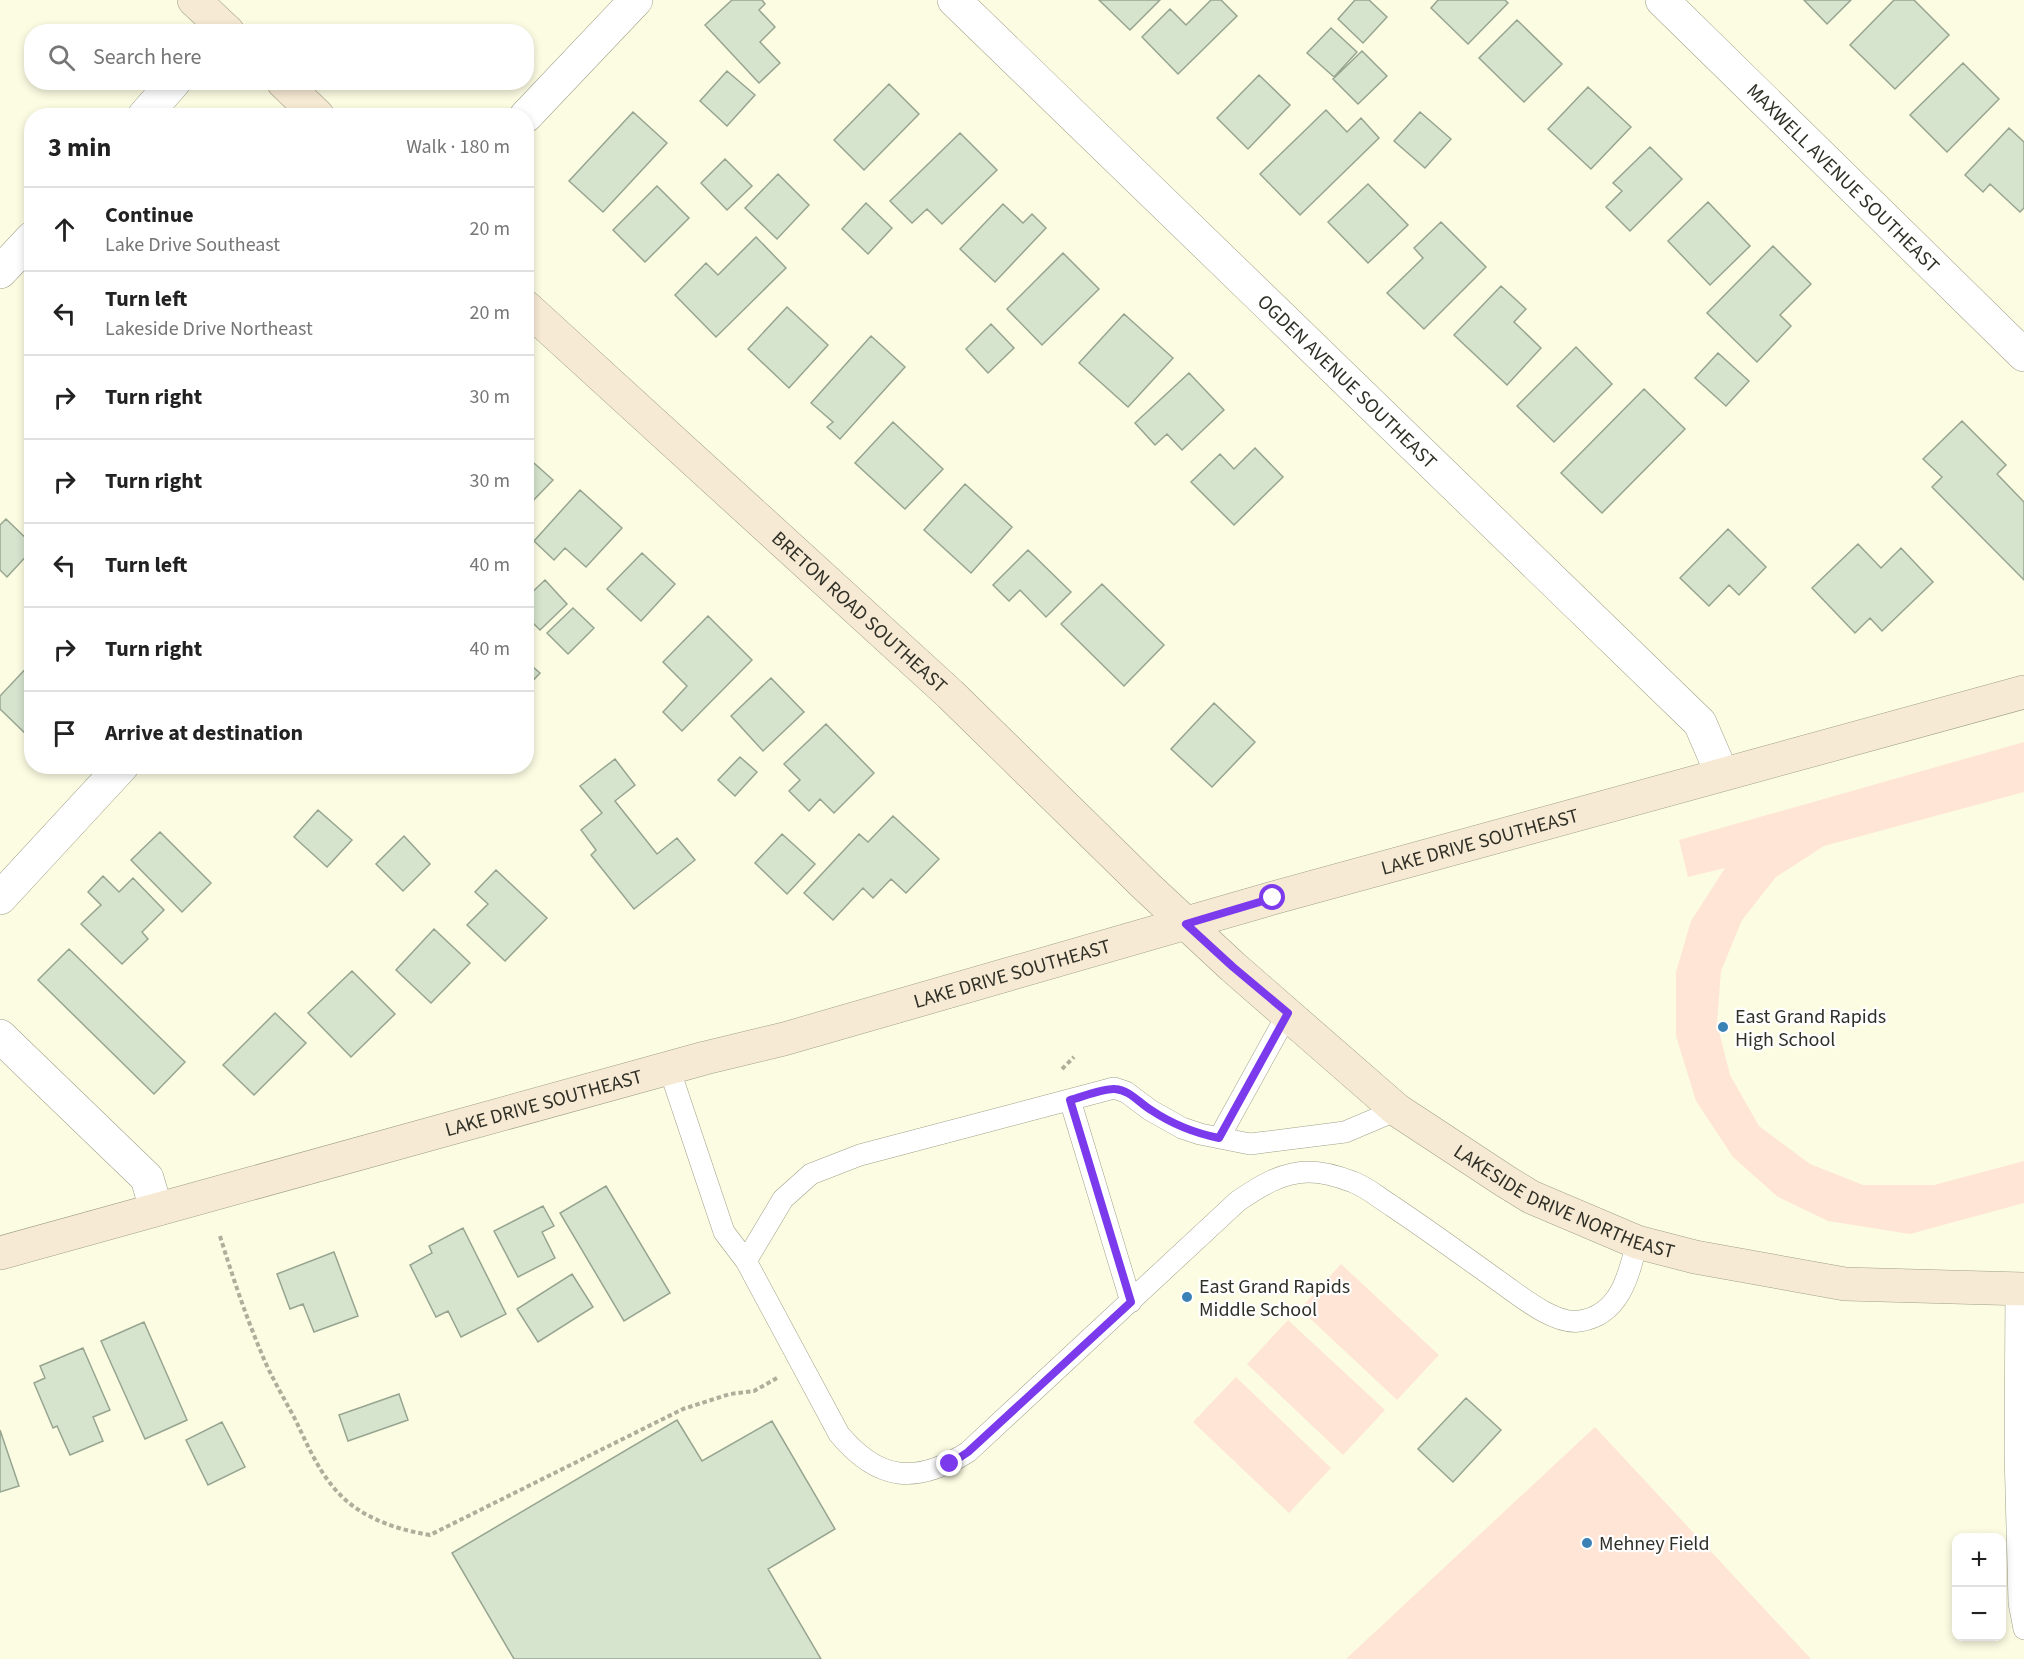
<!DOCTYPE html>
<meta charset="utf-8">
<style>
:root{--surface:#fff;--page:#f2f2f2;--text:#222;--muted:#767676;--line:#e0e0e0}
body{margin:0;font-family:"Source Sans 3",sans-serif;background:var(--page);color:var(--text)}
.controls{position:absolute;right:18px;bottom:18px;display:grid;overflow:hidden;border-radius:12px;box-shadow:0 3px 9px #0003}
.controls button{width:54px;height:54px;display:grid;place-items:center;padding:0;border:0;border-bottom:2px solid var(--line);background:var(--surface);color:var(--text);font:30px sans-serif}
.stop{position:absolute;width:18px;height:18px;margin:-14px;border:4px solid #7c3aed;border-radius:50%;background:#fff}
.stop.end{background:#7c3aed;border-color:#fff;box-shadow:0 2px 6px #0008}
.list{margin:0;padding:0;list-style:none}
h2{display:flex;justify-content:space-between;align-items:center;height:78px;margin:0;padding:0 24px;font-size:26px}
h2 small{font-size:20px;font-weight:400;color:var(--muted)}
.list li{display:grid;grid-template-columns:39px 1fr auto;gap:18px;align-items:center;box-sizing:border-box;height:84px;padding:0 24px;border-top:2px solid var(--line)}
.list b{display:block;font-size:22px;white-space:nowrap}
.list p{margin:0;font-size:20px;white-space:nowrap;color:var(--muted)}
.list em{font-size:20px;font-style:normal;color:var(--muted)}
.icon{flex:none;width:33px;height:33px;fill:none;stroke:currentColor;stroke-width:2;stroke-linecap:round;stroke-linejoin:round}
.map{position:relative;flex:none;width:2024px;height:1659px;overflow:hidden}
.search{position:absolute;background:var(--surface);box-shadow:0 3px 9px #0003;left:24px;top:24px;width:510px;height:66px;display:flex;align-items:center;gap:15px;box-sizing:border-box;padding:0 21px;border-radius:24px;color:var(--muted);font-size:22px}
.panel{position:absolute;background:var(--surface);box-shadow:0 3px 9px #0003;left:24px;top:108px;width:510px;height:666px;border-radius:24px}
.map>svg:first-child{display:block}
.green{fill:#ffe5d5}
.building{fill:#d6e4ce;stroke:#97a590;stroke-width:1.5}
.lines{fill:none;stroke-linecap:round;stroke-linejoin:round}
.service-casing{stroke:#a0a089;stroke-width:22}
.minor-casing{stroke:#a0a089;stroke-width:34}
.secondary-casing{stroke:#a0a089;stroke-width:34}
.path{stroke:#aeae9b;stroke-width:4;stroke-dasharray:4.5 3;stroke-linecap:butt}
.service{stroke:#fff;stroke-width:21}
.minor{stroke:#fff;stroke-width:33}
.secondary{stroke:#f7ead4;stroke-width:33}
.route{stroke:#7c3aed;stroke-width:8}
.poi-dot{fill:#3a81b6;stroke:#fff;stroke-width:2}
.labels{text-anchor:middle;stroke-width:4.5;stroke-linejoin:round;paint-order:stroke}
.street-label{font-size:20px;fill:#303027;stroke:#fff}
.poi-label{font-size:20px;fill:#303027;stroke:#fff;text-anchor:start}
</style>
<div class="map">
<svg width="2024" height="1659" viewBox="0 0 2024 1659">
<rect width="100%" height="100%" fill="#fcfce3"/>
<path class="green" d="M2024,742V792L1824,846L1776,877L1742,920L1721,971L1717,1023L1730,1075L1759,1126L1810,1164L1863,1185H1934L2024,1161V1203L1910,1234L1828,1221L1778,1197L1733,1157L1696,1101L1676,1036V972L1691,921L1725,868L1688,877L1679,840Z
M1341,1264L1439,1355L1397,1400L1300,1309Z
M1288,1320L1385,1410L1343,1455L1247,1364Z
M1236,1377L1331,1468L1289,1513L1193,1422Z
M1595,1427L1811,1659H1346Z"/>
<path class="building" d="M732,0H762L765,4L759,10L775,27L760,42L780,63L759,83L705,25Z
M1099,0H1160L1130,30Z
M1211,0H1221L1237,16L1178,74L1142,37L1170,9L1186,25Z
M1355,0H1369L1387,17L1363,43L1338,19Z
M1438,0H1505L1508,3L1468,44L1431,8Z
M1804,0H1851L1827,24Z
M1894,0H1914L1949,35L1895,89L1850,45Z
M1517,20L1562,64L1524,102L1479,58Z
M1331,28L1357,52L1334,77L1307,53Z
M1362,51L1387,76L1358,104L1333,79Z
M1963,63L1999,99L1947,152L1910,115Z
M727,71L755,95L727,126L700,101Z
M1259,75L1290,105L1248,149L1217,118Z
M889,84L919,114L864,170L834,140Z
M1588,87L1631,127L1591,169L1548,129Z
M1326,110L1347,132L1361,118L1379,138L1300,215L1260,174Z
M633,112L667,143L603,212L569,181Z
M1420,112L1451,139L1425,168L1394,141Z
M2009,128L2024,142V208L2020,212L1990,184L1983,192L1965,175Z
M960,133L997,170L942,224L927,209L912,223L890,201Z
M1650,147L1682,179L1630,231L1606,207L1622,191L1613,183Z
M725,159L752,186L727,210L701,183Z
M778,174L809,205L777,239L745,208Z
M1368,184L1408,225L1368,263L1328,222Z
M657,186L689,218L645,262L613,230Z
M1708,202L1750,246L1710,285L1668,241Z
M866,203L892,228L868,254L842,229Z
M1003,204L1023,223L1032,214L1046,228L995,282L960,249Z
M1441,222L1486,267L1424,329L1387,293L1423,258L1414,248Z
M756,237L786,268L716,337L675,295L706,263L718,275Z
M1773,246L1811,284L1780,315L1791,326L1757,362L1707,313Z
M1063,253L1099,289L1042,345L1007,309Z
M1501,286L1526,309L1514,322L1541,348L1507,385L1454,335Z
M787,307L828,345L789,388L748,349Z
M1124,314L1173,358L1128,407L1079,363Z
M991,324L1014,348L988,373L966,349Z
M871,336L905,367L840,439L827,427L833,422L811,403Z
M1576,347L1612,384L1554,442L1517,406Z
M1718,353L1749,381L1726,406L1695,378Z
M1189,373L1224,410L1182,450L1167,434L1155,445L1135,423Z
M1644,389L1685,429L1602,513L1561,473Z
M1962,421L2006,465L1997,474L2024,502V580L1932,487L1942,477L1923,459Z
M893,422L943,469L905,509L855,463Z
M1255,448L1283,477L1234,525L1191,482L1220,454L1234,469Z
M526,456L553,480L526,508Z
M965,484L1012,527L971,573L924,530Z
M580,490L622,528L586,567L565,548L554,560L534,541Z
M6,519L32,544V550L7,577L0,570V525Z
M1728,529L1766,567L1739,595L1729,585L1709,606L1680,578Z
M1858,544L1881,568L1901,548L1933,582L1882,631L1870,618L1855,633L1812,588Z
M1028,550L1071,592L1046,617L1020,590L1009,601L993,585Z
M642,553L675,584L641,621L607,589Z
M545,580L567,604L540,630L526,616V598Z
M1102,584L1164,645L1124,686L1061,624Z
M573,608L594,628L568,654L547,633Z
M708,616L752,660L682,731L663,712L687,686L663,662Z
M526,661L540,673L526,688Z
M31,663L32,738L31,739L0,709V696Z
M771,678L804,712L763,751L731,716Z
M1214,703L1255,742L1212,787L1171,749Z
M826,724L874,773L834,813L820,799L809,811L789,791L800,780L784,764Z
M740,757L757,772L735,796L718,780Z
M615,759L635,785L615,801L657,854L677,838L695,860L634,909L591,855L596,850L581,830L602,813L580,786Z
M318,810L352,840L327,867L294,837Z
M893,816L939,859L906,893L891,879L873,898L863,888L833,920L804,893L859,834L868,842Z
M160,832L211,883L182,912L131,860Z
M782,834L815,864L787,894L755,863Z
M404,836L430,864L403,891L376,864Z
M496,870L547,918L505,961L467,925L488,904L475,892Z
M103,876L119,892L133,878L164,910L142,932L148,939L122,964L81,924L101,905L88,892Z
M434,929L470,963L431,1003L396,970Z
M69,949L185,1062L154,1094L38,980Z
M352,971L395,1014L351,1057L308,1013Z
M275,1013L306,1043L254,1095L223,1065Z
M606,1186L670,1293L624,1321L560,1213Z
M543,1206L554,1226L542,1232L555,1258L518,1277L494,1231Z
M463,1228L506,1314L461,1337L448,1311L436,1317L410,1265L432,1253L429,1246Z
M334,1252L358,1316L314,1332L303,1304L290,1309L277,1274Z
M572,1274L593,1307L538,1342L517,1309Z
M144,1322L187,1420L145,1439L101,1341Z
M83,1348L110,1410L93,1417L103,1441L70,1455L57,1426L53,1428L34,1383L45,1378L40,1366Z
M399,1394L408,1420L348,1441L339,1415Z
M1466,1398L1501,1430L1453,1482L1418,1449Z
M677,1420L702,1461L772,1421L835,1529L768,1569L821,1659H514L452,1553Z
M222,1422L245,1467L208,1485L186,1440Z
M0,1430L19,1486L0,1492Z"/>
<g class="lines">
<defs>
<path id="service" d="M669,1068L724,1232L746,1261L839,1434C878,1481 916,1485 968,1452L1238,1201C1260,1186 1282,1172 1309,1172C1323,1172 1340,1177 1353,1182C1367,1187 1379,1198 1392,1206C1431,1232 1469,1260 1507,1287C1525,1300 1557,1325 1580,1321C1620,1315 1629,1275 1637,1242
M1070,1100L1131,1302
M1219,1138L1288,1013
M746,1261L783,1199L811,1174L860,1155L1114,1088L1126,1092L1150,1110L1182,1128L1200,1134L1250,1144L1345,1132L1397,1110
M2016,1290L2015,1452L2019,1603L2024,1629"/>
<g id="minor">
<path id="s1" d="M954,0L1700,723L1722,774"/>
<path id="s2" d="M1662,0L2024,355"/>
<path d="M144,116L174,82"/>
<path d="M526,116L636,0"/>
<path d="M0,272L32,238"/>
<path d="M0,898L122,766"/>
<path d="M0,1036L147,1178L156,1209"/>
</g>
<g id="secondary">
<path d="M194,0L228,32"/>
<path d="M283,82L318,116"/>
<path id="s3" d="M526,307L950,694L1147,887L1233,967L1397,1110L1505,1181L1531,1197L1637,1242L1695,1257L1845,1284L2024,1289"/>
<path id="s4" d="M0,1253L705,1058L784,1039L1273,898L2024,692"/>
</g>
</defs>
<use href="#service" class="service-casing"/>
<use href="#minor" class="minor-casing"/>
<use href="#secondary" class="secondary-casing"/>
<path class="path" d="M1062,1069L1074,1057
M220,1236C232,1275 245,1314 261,1352C270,1375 284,1398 296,1421C307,1444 317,1468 334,1488C358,1517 394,1529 430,1535L683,1409L730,1394L754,1391L777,1378"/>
<use href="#service" class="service"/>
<use href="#minor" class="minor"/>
<use href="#secondary" class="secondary"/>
</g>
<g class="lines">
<path class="route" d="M950,1464L968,1452L1131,1302L1070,1100C1082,1097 1104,1088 1115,1089C1130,1090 1139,1103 1151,1110C1172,1124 1194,1133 1219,1138L1288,1013L1233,967L1186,924L1273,898"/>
</g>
<g class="poi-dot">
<circle cx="1723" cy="1027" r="6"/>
<circle cx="1187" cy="1297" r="6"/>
<circle cx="1587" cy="1543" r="6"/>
</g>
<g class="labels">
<g class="street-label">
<text dy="7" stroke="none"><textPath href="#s2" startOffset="254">MAXWELL AVENUE SOUTHEAST</textPath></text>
<text dy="7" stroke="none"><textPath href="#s1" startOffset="548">OGDEN AVENUE SOUTHEAST</textPath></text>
<text dy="7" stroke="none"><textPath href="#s3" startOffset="452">BRETON ROAD SOUTHEAST</textPath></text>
<text dy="7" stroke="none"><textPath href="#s4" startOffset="1536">LAKE DRIVE SOUTHEAST</textPath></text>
<text dy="7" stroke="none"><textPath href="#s4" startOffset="1050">LAKE DRIVE SOUTHEAST</textPath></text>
<text dy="7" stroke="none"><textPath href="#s4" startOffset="564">LAKE DRIVE SOUTHEAST</textPath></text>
<text dy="7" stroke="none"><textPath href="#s3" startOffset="1377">LAKESIDE DRIVE NORTHEAST</textPath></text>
</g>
<g class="poi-label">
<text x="1735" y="1023">East Grand Rapids<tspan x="1735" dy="23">High School</tspan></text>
<text x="1199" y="1293">East Grand Rapids<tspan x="1199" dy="23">Middle School</tspan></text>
<text x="1599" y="1550">Mehney Field</text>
</g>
</g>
</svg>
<div class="controls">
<button>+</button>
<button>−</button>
</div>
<div class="stop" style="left:1273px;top:898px"></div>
<div class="stop end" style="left:950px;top:1464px"></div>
<div class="search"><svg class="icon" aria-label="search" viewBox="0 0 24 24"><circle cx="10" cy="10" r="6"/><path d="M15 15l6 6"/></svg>Search here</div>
<section class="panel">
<h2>3 min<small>Walk · 180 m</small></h2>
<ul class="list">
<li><svg class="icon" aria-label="ahead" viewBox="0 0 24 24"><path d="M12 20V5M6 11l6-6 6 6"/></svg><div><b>Continue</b><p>Lake Drive Southeast</p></div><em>20 m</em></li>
<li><svg class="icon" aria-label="left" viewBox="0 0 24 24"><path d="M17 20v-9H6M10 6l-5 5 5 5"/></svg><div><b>Turn left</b><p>Lakeside Drive Northeast</p></div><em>20 m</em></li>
<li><svg class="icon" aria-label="right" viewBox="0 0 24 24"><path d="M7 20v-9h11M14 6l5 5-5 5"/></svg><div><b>Turn right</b></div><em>30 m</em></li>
<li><svg class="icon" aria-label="right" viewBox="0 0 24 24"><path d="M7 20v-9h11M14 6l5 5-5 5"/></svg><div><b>Turn right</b></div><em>30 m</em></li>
<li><svg class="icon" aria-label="left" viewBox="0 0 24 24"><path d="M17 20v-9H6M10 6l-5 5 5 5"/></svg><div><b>Turn left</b></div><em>40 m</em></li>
<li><svg class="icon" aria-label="right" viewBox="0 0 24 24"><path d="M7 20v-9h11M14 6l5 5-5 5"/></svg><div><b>Turn right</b></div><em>40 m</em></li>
<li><svg class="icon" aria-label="arrive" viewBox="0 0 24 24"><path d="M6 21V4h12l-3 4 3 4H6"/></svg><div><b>Arrive at destination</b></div></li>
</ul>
</section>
</div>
